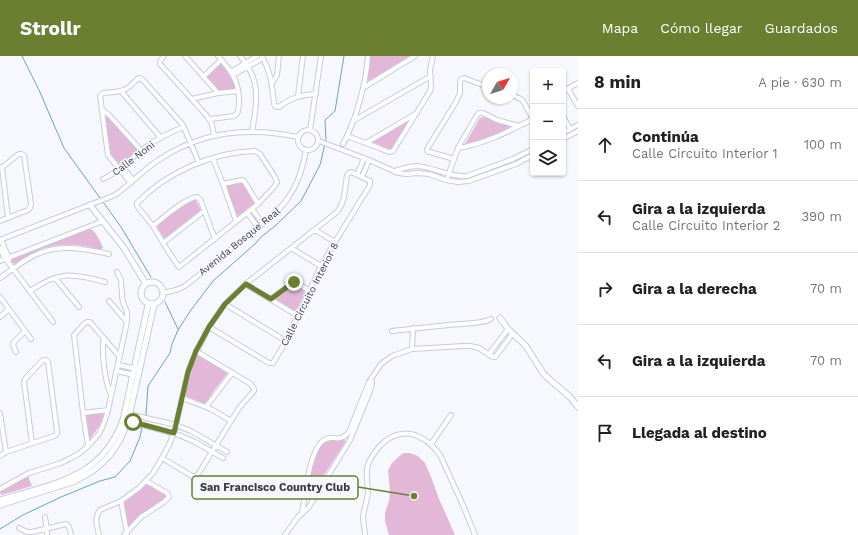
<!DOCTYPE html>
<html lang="es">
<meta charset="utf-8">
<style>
:root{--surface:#fff;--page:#f2f2f2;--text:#202124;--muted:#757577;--line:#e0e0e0;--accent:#6a7f30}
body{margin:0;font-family:"Work Sans",sans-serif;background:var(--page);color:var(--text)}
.controls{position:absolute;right:12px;top:12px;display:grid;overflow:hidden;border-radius:4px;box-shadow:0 1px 3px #0004}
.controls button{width:36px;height:36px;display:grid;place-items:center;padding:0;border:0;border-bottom:1px solid var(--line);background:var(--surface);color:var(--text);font:20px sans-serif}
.compass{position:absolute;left:482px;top:12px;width:36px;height:36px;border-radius:50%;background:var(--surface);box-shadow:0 1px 3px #0004;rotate:51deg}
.stop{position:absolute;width:12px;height:12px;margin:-9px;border:3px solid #6a7f30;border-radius:50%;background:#fff}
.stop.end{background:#6a7f30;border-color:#fff;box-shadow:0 1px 4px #0008}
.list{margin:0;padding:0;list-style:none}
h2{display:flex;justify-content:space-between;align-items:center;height:52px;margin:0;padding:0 16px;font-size:17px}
h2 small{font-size:13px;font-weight:400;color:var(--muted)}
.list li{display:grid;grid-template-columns:26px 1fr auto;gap:12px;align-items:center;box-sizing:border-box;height:72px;padding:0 16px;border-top:1px solid var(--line)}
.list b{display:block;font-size:15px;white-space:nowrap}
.list p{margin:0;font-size:13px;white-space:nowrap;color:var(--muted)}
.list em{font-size:13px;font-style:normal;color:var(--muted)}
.icon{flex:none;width:22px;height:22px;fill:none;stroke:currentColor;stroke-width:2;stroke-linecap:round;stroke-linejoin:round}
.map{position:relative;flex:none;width:578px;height:479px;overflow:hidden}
header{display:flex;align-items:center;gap:24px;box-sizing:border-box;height:56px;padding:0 20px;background:var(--accent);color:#fff}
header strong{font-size:19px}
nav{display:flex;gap:22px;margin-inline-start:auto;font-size:14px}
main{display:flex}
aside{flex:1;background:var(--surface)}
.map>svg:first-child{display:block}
.green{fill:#e3b7d8}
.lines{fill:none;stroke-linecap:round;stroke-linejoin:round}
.stream{stroke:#6ba6b5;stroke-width:1}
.minor-casing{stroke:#c7cbda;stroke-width:6}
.major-casing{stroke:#c7cbda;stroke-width:7}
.minor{stroke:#fff;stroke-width:4}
.major{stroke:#fff;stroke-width:5}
.route{stroke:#6a7f30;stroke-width:5}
.labels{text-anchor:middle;stroke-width:3;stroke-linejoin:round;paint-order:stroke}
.street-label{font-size:10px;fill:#3b3c43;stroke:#f6f8fe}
.leader{fill:none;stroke:#6a7f30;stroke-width:1.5}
.callout-dot{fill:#6a7f30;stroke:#f6f8fe;stroke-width:1.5}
.callout{fill:#f6f8fe;stroke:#6a7f30;stroke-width:1.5}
.callout-label{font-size:11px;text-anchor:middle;font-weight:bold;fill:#3b3c43}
</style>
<header>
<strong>Strollr</strong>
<nav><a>Mapa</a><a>Cómo llegar</a><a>Guardados</a></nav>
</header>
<main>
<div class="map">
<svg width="578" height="479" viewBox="0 0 578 479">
<rect width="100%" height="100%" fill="#f6f8fe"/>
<path class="green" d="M370,0H410L369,25L367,24Z
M220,7H222C229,14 233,22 236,31L234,33L220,35L207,21V19Z
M106,59L108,60L138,93L137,95L122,108L119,107L109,97L104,61Z
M483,61L508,69L510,72L492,80L467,89L465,88L480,62Z
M405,65L407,67L392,93L390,94L373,86V84Z
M243,126L255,145V147L238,160L236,159L224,130Z
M195,142L201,154L200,155L165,183L164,182L157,171L158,169L180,149Z
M89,172C97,176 100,185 103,192L100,194C85,189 64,187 48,191C36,194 25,202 14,208L11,205V203L13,202Z
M295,228L304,234L305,237L296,255L294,256L275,244V242L293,229Z
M199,299L226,315L227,318L213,336L206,347L204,348L184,339L196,300Z
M101,356L104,358L100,369L90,383H88L85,360L87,358Z
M342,383L346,385L315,433L312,434H310L307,429C310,419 315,392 322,386C327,383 336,384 342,383Z
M403,397H410L418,400L425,407L431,421L439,443L455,479H389L385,465V457L389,445L390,435L388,414L392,407Z
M28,420L32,430L1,439L0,436L10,431L16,426Z
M148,428L166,439V442C150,451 143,457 130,470H127L124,448L125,446L138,436L146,429Z"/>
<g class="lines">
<path class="stream" d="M22,0L39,34L64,92L100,142
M326,85L325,64L335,55L344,0
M103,146L121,171L151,221
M165,246L178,273
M146,359L148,330L170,297L172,288L178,274L191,254L213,225L256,187L261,181L275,170L301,145L320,109L325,88
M0,473L23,459L61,441L100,425L115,421L130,405L140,381L142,371"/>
<defs>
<path id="minor" d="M164,0L160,5V8L207,60L212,68L214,80
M185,0L218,37
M240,0C262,25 257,46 252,76
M262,0C271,17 272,29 274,48L275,50L279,51C290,42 301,39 316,38
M231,16L257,0
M233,19L263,2
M204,20L221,4
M272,27L277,19L279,0
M363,32L415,0
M568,33L578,50
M121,35L161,82
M563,35L578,27
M512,39L521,43L523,45L533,63
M298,40L303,0
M192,43L218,37L238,35
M102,54L109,59L141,94
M563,60L570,73
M210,63L234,60C239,57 238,54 239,49C240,26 232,16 218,0
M353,65L431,20
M298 84a10 10 0 1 1 20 0a10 10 0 1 1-20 0Z
M310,74L321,0
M563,77L578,69
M347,80L366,87L389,96L393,95L430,35L431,32L430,14L433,0
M563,83L578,75
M319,85L369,104L398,117L407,118L417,117L429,118L446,124L458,126L469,125L516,108L533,99
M366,87L417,57
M343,88C356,64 366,28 368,0
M458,92C485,88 509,75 533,63
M255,95L260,98L275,121L277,126L274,131L258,148L179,211L168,195L153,170L137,150V147C167,116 213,96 255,95Z
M213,103L223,128L236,165
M454,103L430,96H428L427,93L456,46L460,37V26L461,23L464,22L488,31
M122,110L133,124
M2,111L8,162
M0,113L19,98H21L24,99L31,148L30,152L28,154L0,165
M394,115C402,113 410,110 418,110C435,112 449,121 467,120L513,103L533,93
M357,119L364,102
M448,120L458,92L477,59L479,57H483L497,64L519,70
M362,121L369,104
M103,123C118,117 130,103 143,93C155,84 170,76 184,71
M130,126L108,99L100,40L103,37C111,36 122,37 129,31C133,28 135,24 139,22L142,23L183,69L199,107
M223,128L242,124L244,125L258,148
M252,153L263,168
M247,157L258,171
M153,170C163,162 185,142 197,141L200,143L215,183
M315,174L335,186
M0,184L115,139C131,128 144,113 160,103C187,85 221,75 253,76C268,76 283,78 298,81
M1,184L9,202V204
M163,187L204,155
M0,192L5,203L8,206L53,266
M291,192L321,210
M0,205L103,165
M0,222C10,215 20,207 31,201C56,187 82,192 109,198
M55,222L79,251
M245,228L298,260
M30,235C59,215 72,217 105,226
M163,237L176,234L185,230C205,214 225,198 245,182C260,170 277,158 288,142C298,128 303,112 306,94
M0,241L31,283
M271,243L294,226L297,227L310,235
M109,245L127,266
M225,248L286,285
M0,261L9,253
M392,275C411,273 429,271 448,269C462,267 478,269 491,263
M104,282C101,295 105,327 111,338
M412,293L413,272
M16,296L13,289L14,286L25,275
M489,298L508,273
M118,309L137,313
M117,315L134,319
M182,342L211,353L231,365
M206,351L232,317
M0,357L6,396
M83,357L108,354
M129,358L176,369L191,375L227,396
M128,365L179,379L195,386L223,402
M431,388L451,359
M88,390L83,357L74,279L85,267L87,266H90L119,300
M0,400L6,396L54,380L57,378V375L48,306L46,304H43L25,323L24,326L32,387
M162,402L192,420H197L239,352L254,335V333L251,328L196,295
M0,433L29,417L61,407L71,402L80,397L88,390L99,378L104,367L108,354L127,266V256L123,246L122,240L121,224L117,216
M121,445L127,477
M302,457C305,441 309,393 324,384C333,378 339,388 349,376L369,326L381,308L392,300L412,293L464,290H470L479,292L491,300L495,301L496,300L513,277
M45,461L47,473V479
M19,472L27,476H32L66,468C70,470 70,475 71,479
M99,479C97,471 94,461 100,454L121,445L139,432L153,417L162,402L169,389L174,377L188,316L192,305L209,271L225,248L243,230L337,156C345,146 345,132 347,119L349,117L351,116L370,125V129L335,186L321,210L286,285L273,307H269L209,271
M124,479L141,461L164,446L169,441L167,437L146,425
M285,479L298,461L309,451L350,384L370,335L372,327L371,323
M365,479C365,473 363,467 363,461C364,452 367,445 368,437C368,427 365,418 368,409C370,402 374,397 379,391C400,368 424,377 440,399L463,449L475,479"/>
<path id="major" d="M90,149L124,192L146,228
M141 237a11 11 0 1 1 22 0a11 11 0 1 1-22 0Z
M500,262L508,273L526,290L543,317L549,323L570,341L578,351
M0,444C52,428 102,423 123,364L148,249
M0,449L75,425L91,416L101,408L110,399L120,384L128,365L154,249"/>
</defs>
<use href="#minor" class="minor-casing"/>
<use href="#major" class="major-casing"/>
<use href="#minor" class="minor"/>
<use href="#major" class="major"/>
</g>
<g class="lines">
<path class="route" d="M133,366L174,377L188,316L196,295L209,271L225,248L246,228L271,243L294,226"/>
</g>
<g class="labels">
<g class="street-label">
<text transform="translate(133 102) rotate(-37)" y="4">Calle Noni</text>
<text transform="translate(239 185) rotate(-39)" y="4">Avenida Bosque Real</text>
<text transform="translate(309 238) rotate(-63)" y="4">Calle Circuito Interior 8</text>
</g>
</g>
<path class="leader" d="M414 440L358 431"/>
<circle class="callout-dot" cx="414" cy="440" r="4"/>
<rect class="callout" x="192" y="420" width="166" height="23" rx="4"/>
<g class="callout-label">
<text x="275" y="435">San Francisco Country Club</text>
</g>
</svg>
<div class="controls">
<button>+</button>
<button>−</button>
<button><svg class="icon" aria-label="layers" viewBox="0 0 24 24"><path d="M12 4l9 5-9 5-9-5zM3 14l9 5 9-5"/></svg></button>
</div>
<svg class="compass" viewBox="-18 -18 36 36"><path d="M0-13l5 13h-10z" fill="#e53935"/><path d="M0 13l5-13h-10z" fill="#757577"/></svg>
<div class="stop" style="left:133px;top:366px"></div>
<div class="stop end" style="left:294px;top:226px"></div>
</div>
<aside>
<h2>8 min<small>A pie · 630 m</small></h2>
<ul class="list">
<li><svg class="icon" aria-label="ahead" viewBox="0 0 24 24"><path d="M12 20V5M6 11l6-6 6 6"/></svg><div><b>Continúa</b><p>Calle Circuito Interior 1</p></div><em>100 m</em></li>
<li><svg class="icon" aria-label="left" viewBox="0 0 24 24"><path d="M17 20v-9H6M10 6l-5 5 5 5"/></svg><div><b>Gira a la izquierda</b><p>Calle Circuito Interior 2</p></div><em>390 m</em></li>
<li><svg class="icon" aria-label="right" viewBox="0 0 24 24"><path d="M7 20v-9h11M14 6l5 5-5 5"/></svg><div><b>Gira a la derecha</b></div><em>70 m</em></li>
<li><svg class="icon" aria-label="left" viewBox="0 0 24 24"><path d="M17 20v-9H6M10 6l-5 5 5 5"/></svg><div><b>Gira a la izquierda</b></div><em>70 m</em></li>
<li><svg class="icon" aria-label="arrive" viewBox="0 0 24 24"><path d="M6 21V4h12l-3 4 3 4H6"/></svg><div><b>Llegada al destino</b></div></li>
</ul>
</aside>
</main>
